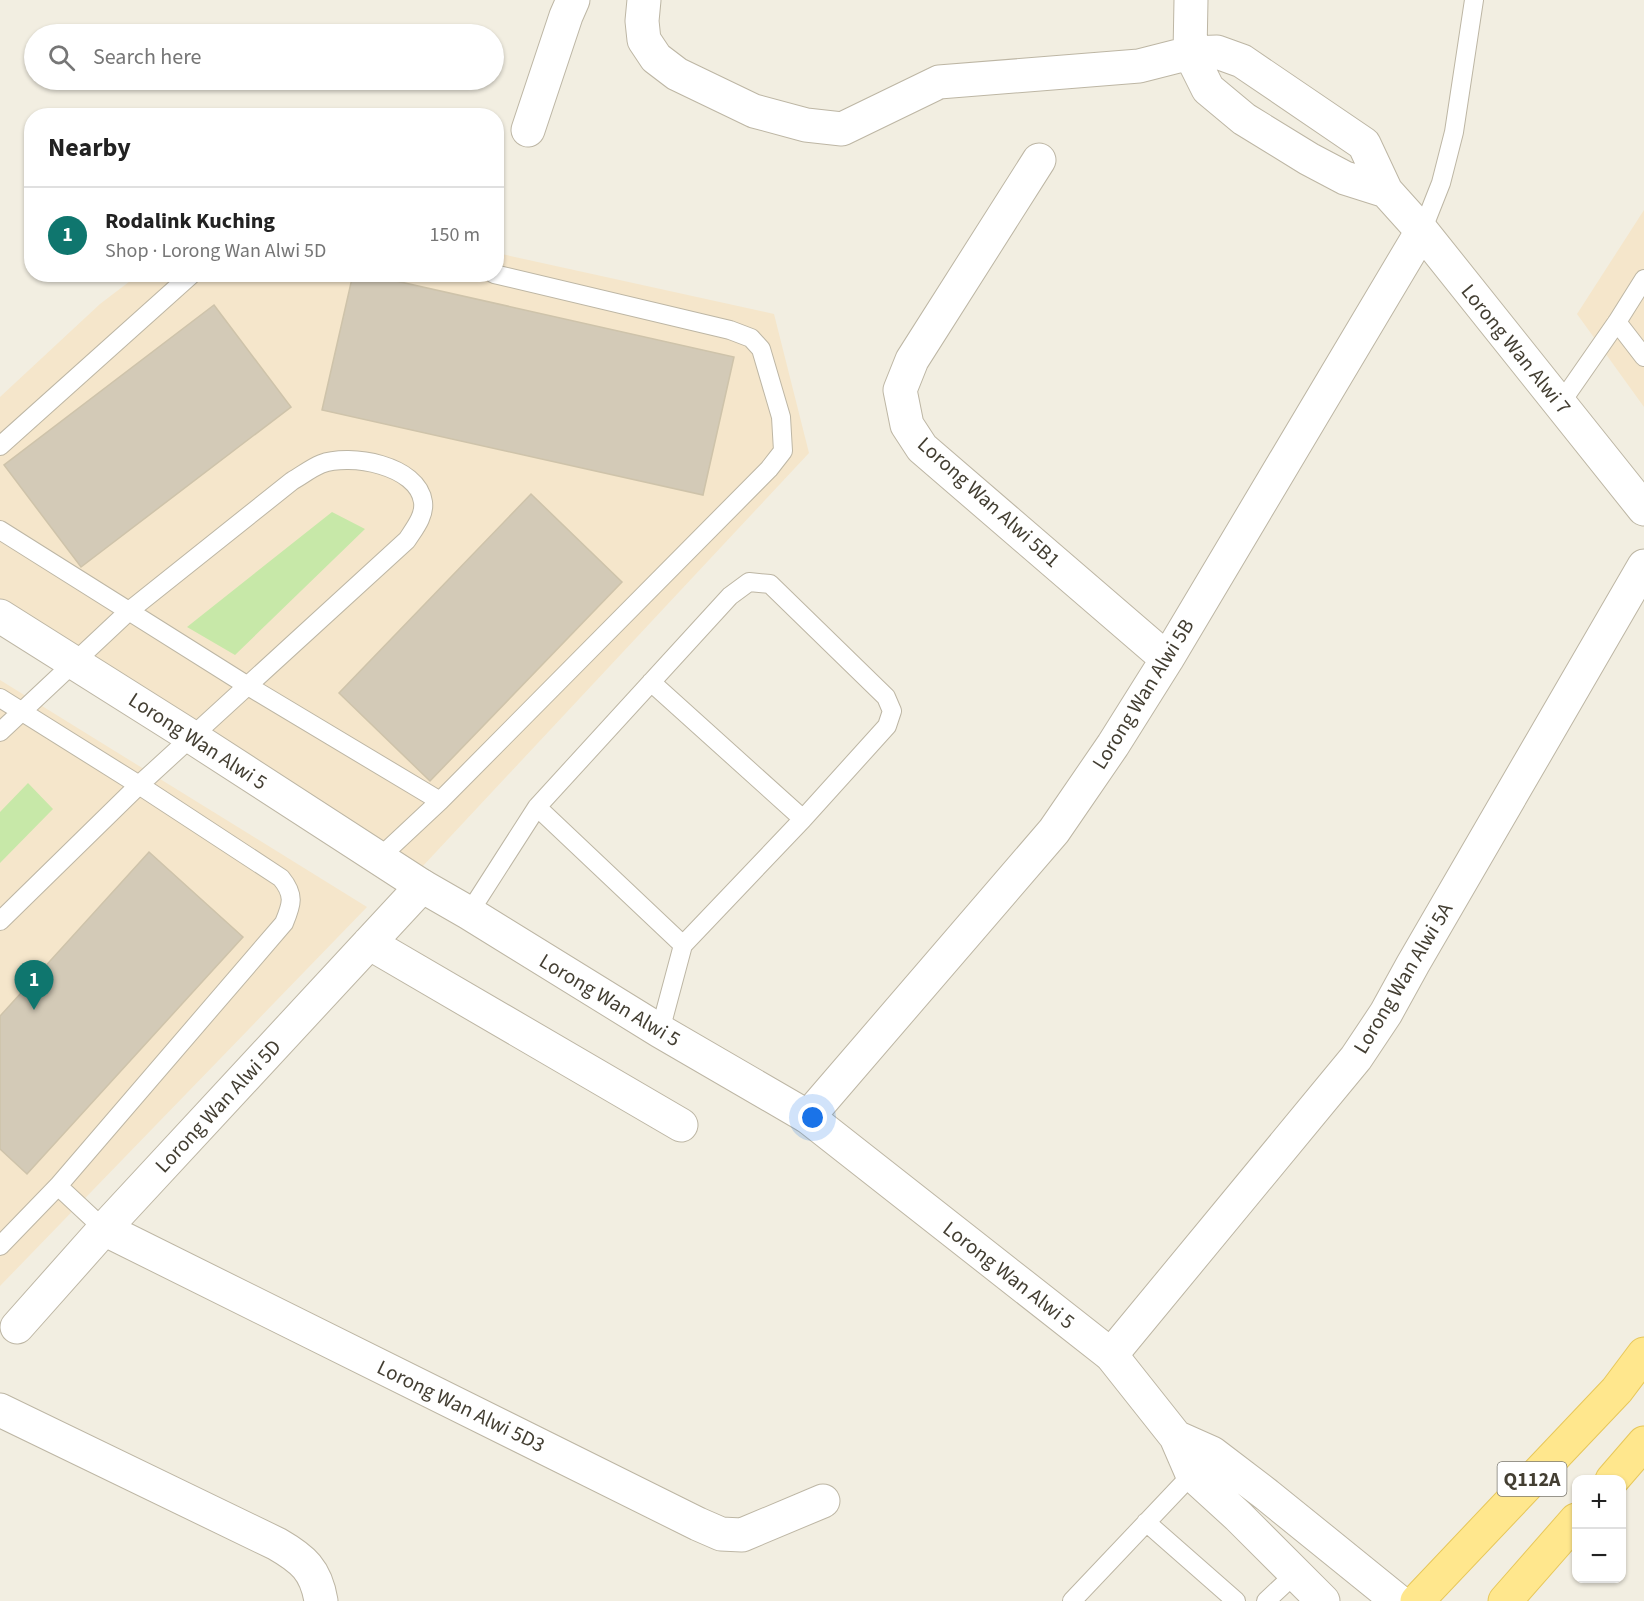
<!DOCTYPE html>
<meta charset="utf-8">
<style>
:root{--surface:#fff;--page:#f2f2f2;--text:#222;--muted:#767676;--line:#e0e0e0;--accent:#0f766e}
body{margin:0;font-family:"Source Sans 3",sans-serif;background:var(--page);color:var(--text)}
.controls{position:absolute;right:18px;bottom:18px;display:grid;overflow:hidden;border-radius:12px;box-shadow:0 2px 4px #0004}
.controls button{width:54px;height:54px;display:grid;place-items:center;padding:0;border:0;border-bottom:2px solid var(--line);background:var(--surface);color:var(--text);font:30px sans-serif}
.you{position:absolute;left:813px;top:1118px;width:21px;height:21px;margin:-15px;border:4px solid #fff;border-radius:50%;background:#1a73e8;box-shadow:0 0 0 9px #1a73e833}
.badge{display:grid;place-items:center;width:39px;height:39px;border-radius:50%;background:var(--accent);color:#fff;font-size:20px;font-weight:700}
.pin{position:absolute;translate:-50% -50px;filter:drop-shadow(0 2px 3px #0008)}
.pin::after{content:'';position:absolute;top:32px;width:21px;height:18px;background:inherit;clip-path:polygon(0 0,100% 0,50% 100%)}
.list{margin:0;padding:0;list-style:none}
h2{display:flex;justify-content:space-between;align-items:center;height:78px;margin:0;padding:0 24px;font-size:26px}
h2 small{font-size:20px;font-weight:400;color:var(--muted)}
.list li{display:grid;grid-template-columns:39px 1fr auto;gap:18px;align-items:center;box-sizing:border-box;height:96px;padding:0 24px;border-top:2px solid var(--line)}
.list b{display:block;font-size:22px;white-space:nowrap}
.list p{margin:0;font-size:20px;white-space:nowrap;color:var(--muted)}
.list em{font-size:20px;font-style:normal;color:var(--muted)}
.icon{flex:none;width:33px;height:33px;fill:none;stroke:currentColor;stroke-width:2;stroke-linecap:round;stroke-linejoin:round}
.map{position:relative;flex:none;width:1644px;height:1601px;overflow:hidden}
.search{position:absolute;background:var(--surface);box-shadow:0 2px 4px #0004;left:24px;top:24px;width:480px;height:66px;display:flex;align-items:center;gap:15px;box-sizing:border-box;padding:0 21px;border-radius:33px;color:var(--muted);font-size:22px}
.panel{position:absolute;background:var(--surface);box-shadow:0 2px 4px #0004;left:24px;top:108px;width:480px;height:174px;border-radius:24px}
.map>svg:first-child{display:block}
.commercial{fill:#f5e6cb}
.green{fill:#c7e8a8}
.building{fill:#d3cab7;stroke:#cec3aa;stroke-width:1.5}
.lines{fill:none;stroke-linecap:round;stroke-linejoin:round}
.service-casing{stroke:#bdb6a4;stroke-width:20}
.minor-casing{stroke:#bdb6a4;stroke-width:35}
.tertiary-casing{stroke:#bdb6a4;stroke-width:35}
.primary-casing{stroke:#e7c75a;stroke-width:35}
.service{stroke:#fff;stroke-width:18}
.minor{stroke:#fff;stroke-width:33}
.tertiary{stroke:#fff;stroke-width:33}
.primary{stroke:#ffe78d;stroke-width:33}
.labels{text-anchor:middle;stroke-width:6;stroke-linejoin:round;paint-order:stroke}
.shield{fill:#fff;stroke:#7b7870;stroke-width:1.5}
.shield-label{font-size:20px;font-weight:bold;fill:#433e32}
.street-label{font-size:21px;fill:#433e32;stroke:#fff}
</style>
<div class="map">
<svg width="1644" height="1601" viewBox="0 0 1644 1601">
<rect width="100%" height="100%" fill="#f2eee1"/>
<path class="commercial" d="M1644,210V407L1577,314Z
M497,253L774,314L809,453L422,867L0,601V397L100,304L138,275L496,274Z
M0,680L367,907L0,1286Z"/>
<path class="green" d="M332,512L365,529L235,655L187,627Z
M28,783L53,809L0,863V812Z"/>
<path class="building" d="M353,274H365L734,357L703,495L322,410Z
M214,305L291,407L81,567L4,465Z
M531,494L622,582L430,781L339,693Z
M149,852L243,937L27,1174L0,1149V1016Z"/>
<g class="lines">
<defs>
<path id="service" d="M1422,231L1441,183L1454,132L1474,0
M1617,322L1644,357
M1560,404L1617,322L1644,279
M0,446L192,274
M0,530L248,686L440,801
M651,682L803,819
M0,698L139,785L281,878C295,895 292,904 284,923L58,1186L0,1246
M0,732L129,611L292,481C301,476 311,468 321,464C350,453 418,465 423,502C425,516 414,529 407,540L139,785L0,921
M537,807L683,945
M379,858L440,801L769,469L783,451L781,417L761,349L751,338L730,330L494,274
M469,913L537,807L730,596L749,582L770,584L886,697L892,711L887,726L803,819L683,945L660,1031
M58,1186L104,1229
M1146,1522L1236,1601
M1072,1601L1197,1469
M1266,1601L1295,1574"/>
<path id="minor" d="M644,0L642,21L644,40L656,58L677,74L754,111L806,125L842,129L939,82L1139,66L1190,53L1217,52L1242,61L1364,144L1386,191L1422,231L1644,509
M1191,0L1190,53L1208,89L1244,119L1309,159L1345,178L1386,191
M528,130L566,16L573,0
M1039,160L912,360L900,390L907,425L922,448L1167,659
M369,943L681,1125
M808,1117L1054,831L1113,745L1167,659L1422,231
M104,1229L698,1524L721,1534L742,1535L823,1501
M17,1327L104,1229L422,886
M1111,1355L1356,1058L1386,1013L1413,964L1644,566
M0,1410L277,1544C303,1559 316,1570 321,1601"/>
<path id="tertiary" d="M0,616L192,737L422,886L469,913L660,1031L808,1117L1111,1355L1176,1437L1192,1474L1238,1516L1323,1601
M1176,1437L1212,1453L1267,1495L1398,1601"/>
<path id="primary" d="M1612,1480L1644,1443
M1417,1601L1617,1390L1644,1354
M1505,1601L1576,1520"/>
</defs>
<use href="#service" class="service-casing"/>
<use href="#minor" class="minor-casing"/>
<use href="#tertiary" class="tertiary-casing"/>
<use href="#primary" class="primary-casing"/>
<use href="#service" class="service"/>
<use href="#minor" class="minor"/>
<use href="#tertiary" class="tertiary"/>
<use href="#primary" class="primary"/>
</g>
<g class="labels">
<rect class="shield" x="1497.5" y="1462" width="69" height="34" rx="4.5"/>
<g class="shield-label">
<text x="1532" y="1486">Q112A</text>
</g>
<g class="street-label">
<text transform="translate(1516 349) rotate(51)" y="7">Lorong Wan Alwi 7</text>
<text transform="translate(989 502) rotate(42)" y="7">Lorong Wan Alwi 5B1</text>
<text transform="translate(1143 694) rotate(-58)" y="7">Lorong Wan Alwi 5B</text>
<text transform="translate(198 741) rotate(33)" y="7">Lorong Wan Alwi 5</text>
<text transform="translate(1403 978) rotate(-59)" y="7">Lorong Wan Alwi 5A</text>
<text transform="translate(610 1000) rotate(31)" y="7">Lorong Wan Alwi 5</text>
<text transform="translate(218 1106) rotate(-47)" y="7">Lorong Wan Alwi 5D</text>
<text transform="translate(1009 1275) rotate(38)" y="7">Lorong Wan Alwi 5</text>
<text transform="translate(461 1406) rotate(26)" y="7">Lorong Wan Alwi 5D3</text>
</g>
</g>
</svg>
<div class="controls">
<button>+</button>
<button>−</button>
</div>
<div class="you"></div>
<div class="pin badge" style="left:34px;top:1010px">1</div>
<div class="search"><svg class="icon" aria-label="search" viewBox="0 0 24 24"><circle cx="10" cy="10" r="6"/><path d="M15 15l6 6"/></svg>Search here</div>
<section class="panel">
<h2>Nearby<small></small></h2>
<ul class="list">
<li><span class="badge">1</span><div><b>Rodalink Kuching</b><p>Shop · Lorong Wan Alwi 5D</p></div><em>150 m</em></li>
</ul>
</section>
</div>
